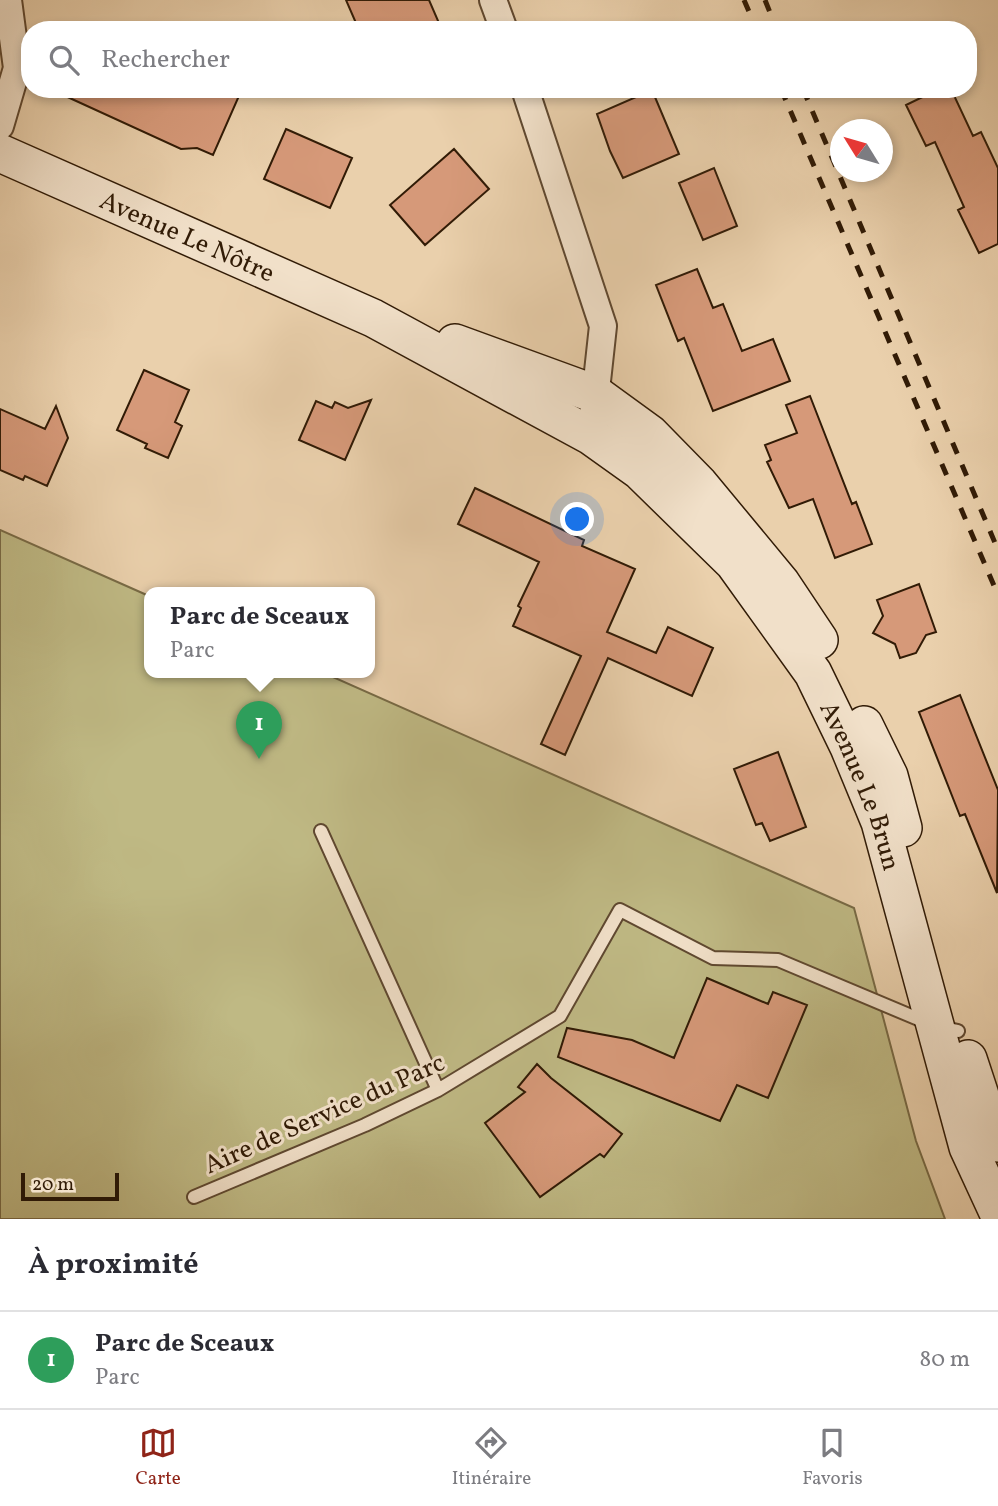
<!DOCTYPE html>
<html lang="fr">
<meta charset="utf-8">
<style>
:root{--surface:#fff;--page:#f7f7f7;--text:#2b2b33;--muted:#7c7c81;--line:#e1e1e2;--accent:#8f2418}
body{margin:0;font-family:Vollkorn,serif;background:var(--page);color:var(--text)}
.compass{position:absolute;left:830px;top:119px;width:63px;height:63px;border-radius:50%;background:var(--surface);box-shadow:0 4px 10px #0003;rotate:307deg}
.scale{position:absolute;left:21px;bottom:18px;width:98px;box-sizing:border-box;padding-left:7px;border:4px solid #311b06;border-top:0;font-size:19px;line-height:24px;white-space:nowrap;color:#311b06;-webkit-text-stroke:5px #f1e0c9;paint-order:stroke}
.you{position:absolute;left:578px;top:520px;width:24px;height:24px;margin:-18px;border:5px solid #fff;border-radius:50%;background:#1a73e8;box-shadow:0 0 0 10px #1a73e833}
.badge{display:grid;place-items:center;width:46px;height:46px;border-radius:50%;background:var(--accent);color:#fff;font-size:23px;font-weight:700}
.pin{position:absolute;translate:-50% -58px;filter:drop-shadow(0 2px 4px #0008)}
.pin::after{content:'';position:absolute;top:37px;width:24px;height:21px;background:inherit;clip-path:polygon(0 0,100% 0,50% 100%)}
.popup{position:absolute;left:144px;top:587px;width:231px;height:91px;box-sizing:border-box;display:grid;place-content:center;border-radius:14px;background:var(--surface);filter:drop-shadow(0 2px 5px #0005);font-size:23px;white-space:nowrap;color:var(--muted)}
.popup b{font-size:26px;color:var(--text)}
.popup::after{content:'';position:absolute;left:50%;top:100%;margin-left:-14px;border:14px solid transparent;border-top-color:var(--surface)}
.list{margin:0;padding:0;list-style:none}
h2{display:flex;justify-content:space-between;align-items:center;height:91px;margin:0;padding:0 28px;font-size:30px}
h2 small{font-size:23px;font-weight:400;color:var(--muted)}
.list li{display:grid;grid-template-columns:46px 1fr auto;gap:21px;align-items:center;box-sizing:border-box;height:98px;padding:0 28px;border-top:2px solid var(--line)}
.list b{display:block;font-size:26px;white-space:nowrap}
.list p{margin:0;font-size:23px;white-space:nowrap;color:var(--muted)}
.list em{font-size:23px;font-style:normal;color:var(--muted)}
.icon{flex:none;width:38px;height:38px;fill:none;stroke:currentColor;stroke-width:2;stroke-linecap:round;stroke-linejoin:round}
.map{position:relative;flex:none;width:998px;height:1219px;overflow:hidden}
.search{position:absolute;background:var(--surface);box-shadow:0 4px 10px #0003;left:21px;right:21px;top:21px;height:77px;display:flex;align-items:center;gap:18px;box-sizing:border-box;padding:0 24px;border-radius:28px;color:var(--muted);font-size:26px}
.sheet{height:189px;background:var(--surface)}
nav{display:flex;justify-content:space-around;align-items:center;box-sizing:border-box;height:98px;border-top:2px solid var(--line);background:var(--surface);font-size:19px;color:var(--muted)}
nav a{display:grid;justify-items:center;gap:4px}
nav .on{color:var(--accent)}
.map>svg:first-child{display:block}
.green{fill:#bfb984;stroke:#786a45;stroke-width:2}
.building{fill:#d69979;stroke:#311b06;stroke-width:2}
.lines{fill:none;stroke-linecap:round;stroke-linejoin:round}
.lane-casing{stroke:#5f4830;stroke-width:16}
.street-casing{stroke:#5f4830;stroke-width:30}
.secondary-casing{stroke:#311b06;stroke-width:40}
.lane{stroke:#f1e0c9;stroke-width:12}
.street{stroke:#f1e0c9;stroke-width:26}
.secondary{stroke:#f1e0c9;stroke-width:37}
.rail{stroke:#311b06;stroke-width:5;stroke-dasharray:12 12;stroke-linecap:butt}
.labels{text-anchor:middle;stroke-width:6;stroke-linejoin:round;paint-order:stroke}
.street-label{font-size:26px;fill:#311b06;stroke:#f1e0c9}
</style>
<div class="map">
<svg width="998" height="1219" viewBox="0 0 998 1219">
<rect width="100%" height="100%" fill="#ead0ac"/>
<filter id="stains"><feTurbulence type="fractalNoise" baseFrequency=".00286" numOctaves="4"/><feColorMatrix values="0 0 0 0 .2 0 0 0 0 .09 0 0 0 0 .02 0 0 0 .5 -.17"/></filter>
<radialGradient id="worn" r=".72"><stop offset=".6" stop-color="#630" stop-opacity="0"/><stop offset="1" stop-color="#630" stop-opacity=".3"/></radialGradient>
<path class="green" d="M0,530L149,596V673H324L854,908L916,1141L945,1219H0Z"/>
<path class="building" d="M346,0H429L442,30H359Z
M50,89H242L213,155L197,148L181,149Z
M939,89H951L973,136L981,132L998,168V244L979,253L958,210L964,207L935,142L926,146L906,105Z
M652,90L679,154L623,178L610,151L597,114Z
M286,129L352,158L330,208L264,179Z
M454,149L489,189L425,245L390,205Z
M714,168L737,226L703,240L679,183Z
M697,269L713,308L723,304L742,351L773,339L790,381L713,411L684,338L678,341L656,285Z
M144,370L189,390L175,422L182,426L168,458L145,448L147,444L117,430Z
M810,396L852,504L856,502L872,544L835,558L813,499L789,508L767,462L771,460L765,445L797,433L786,405Z
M371,400L345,460L299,440L316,401L332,408L335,402L348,408Z
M56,406L68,438L47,486L25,476L23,480L0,470V409L45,429Z
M475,488L584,540L582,546L635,569L607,632L656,653L668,627L713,648L692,696L608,658L565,755L541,744L581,656L513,626L521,608L518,606L539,562L458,524Z
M919,584L936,632L926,635L916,653L900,658L895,644L873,633L883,616L877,600Z
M960,695L998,790L997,893L965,814L960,816L919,712Z
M778,752L806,827L770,841L762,823L756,825L734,769Z
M707,978L768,1004L773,992L807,1005L768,1098L737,1085L720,1121L558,1057L567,1028L632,1040L674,1058Z
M537,1064L551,1078L622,1134L604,1157L600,1154L540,1197L485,1123L525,1092L518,1087Z"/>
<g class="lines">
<defs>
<path id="lane" d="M321,831L438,1090
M194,1197L365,1125L438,1090L560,1016L620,910L713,958L778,960L935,1026L958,1031"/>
<path id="street" d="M493,0L504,30
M525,89L603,326L591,436
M0,126L17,68L8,0"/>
<g id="secondary">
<path id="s1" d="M0,153L373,318L591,436L640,471L734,563L813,673L849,747L880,822L968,1147L998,1212"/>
<path d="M455,343L595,394L650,434L699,484L781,583L819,640"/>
<path d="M864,725L889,776L903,828"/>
<path d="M968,1059L989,1123L998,1143"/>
</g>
</defs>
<use href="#lane" class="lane-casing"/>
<use href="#street" class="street-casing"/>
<use href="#secondary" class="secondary-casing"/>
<use href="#lane" class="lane"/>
<use href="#street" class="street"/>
<use href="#secondary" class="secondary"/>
<path class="rail" d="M744,0L757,30
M765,0L777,30
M781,89L998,595
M803,89L998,550"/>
</g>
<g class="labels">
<g class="street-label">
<text dy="9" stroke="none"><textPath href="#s1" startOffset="205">Avenue Le Nôtre</textPath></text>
<text dy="9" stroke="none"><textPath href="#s1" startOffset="1106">Avenue Le Brun</textPath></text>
<text transform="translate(324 1113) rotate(-24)" y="9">Aire de Service du Parc</text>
</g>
</g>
<rect width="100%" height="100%" filter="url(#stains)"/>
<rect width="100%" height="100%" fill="url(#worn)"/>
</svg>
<svg class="compass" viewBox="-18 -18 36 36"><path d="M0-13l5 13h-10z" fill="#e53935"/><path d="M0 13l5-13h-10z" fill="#7c7c81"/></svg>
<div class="scale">20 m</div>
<div class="you"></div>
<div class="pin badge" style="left:259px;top:759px;background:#2e9e5b">1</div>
<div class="popup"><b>Parc de Sceaux</b>Parc</div>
<div class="search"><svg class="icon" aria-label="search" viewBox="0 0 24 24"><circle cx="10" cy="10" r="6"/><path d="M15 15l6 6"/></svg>Rechercher</div>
</div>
<section class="sheet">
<h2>À proximité<small></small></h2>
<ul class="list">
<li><span class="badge" style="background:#2e9e5b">1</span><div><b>Parc de Sceaux</b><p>Parc</p></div><em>80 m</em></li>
</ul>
</section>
<nav>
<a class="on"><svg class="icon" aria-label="map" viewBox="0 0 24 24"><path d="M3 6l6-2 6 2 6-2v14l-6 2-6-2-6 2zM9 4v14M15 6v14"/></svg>Carte</a>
<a><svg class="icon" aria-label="directions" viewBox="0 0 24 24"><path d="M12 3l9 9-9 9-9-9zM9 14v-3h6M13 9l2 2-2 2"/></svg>Itinéraire</a>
<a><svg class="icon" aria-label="saved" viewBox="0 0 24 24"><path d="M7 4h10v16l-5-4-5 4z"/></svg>Favoris</a>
</nav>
